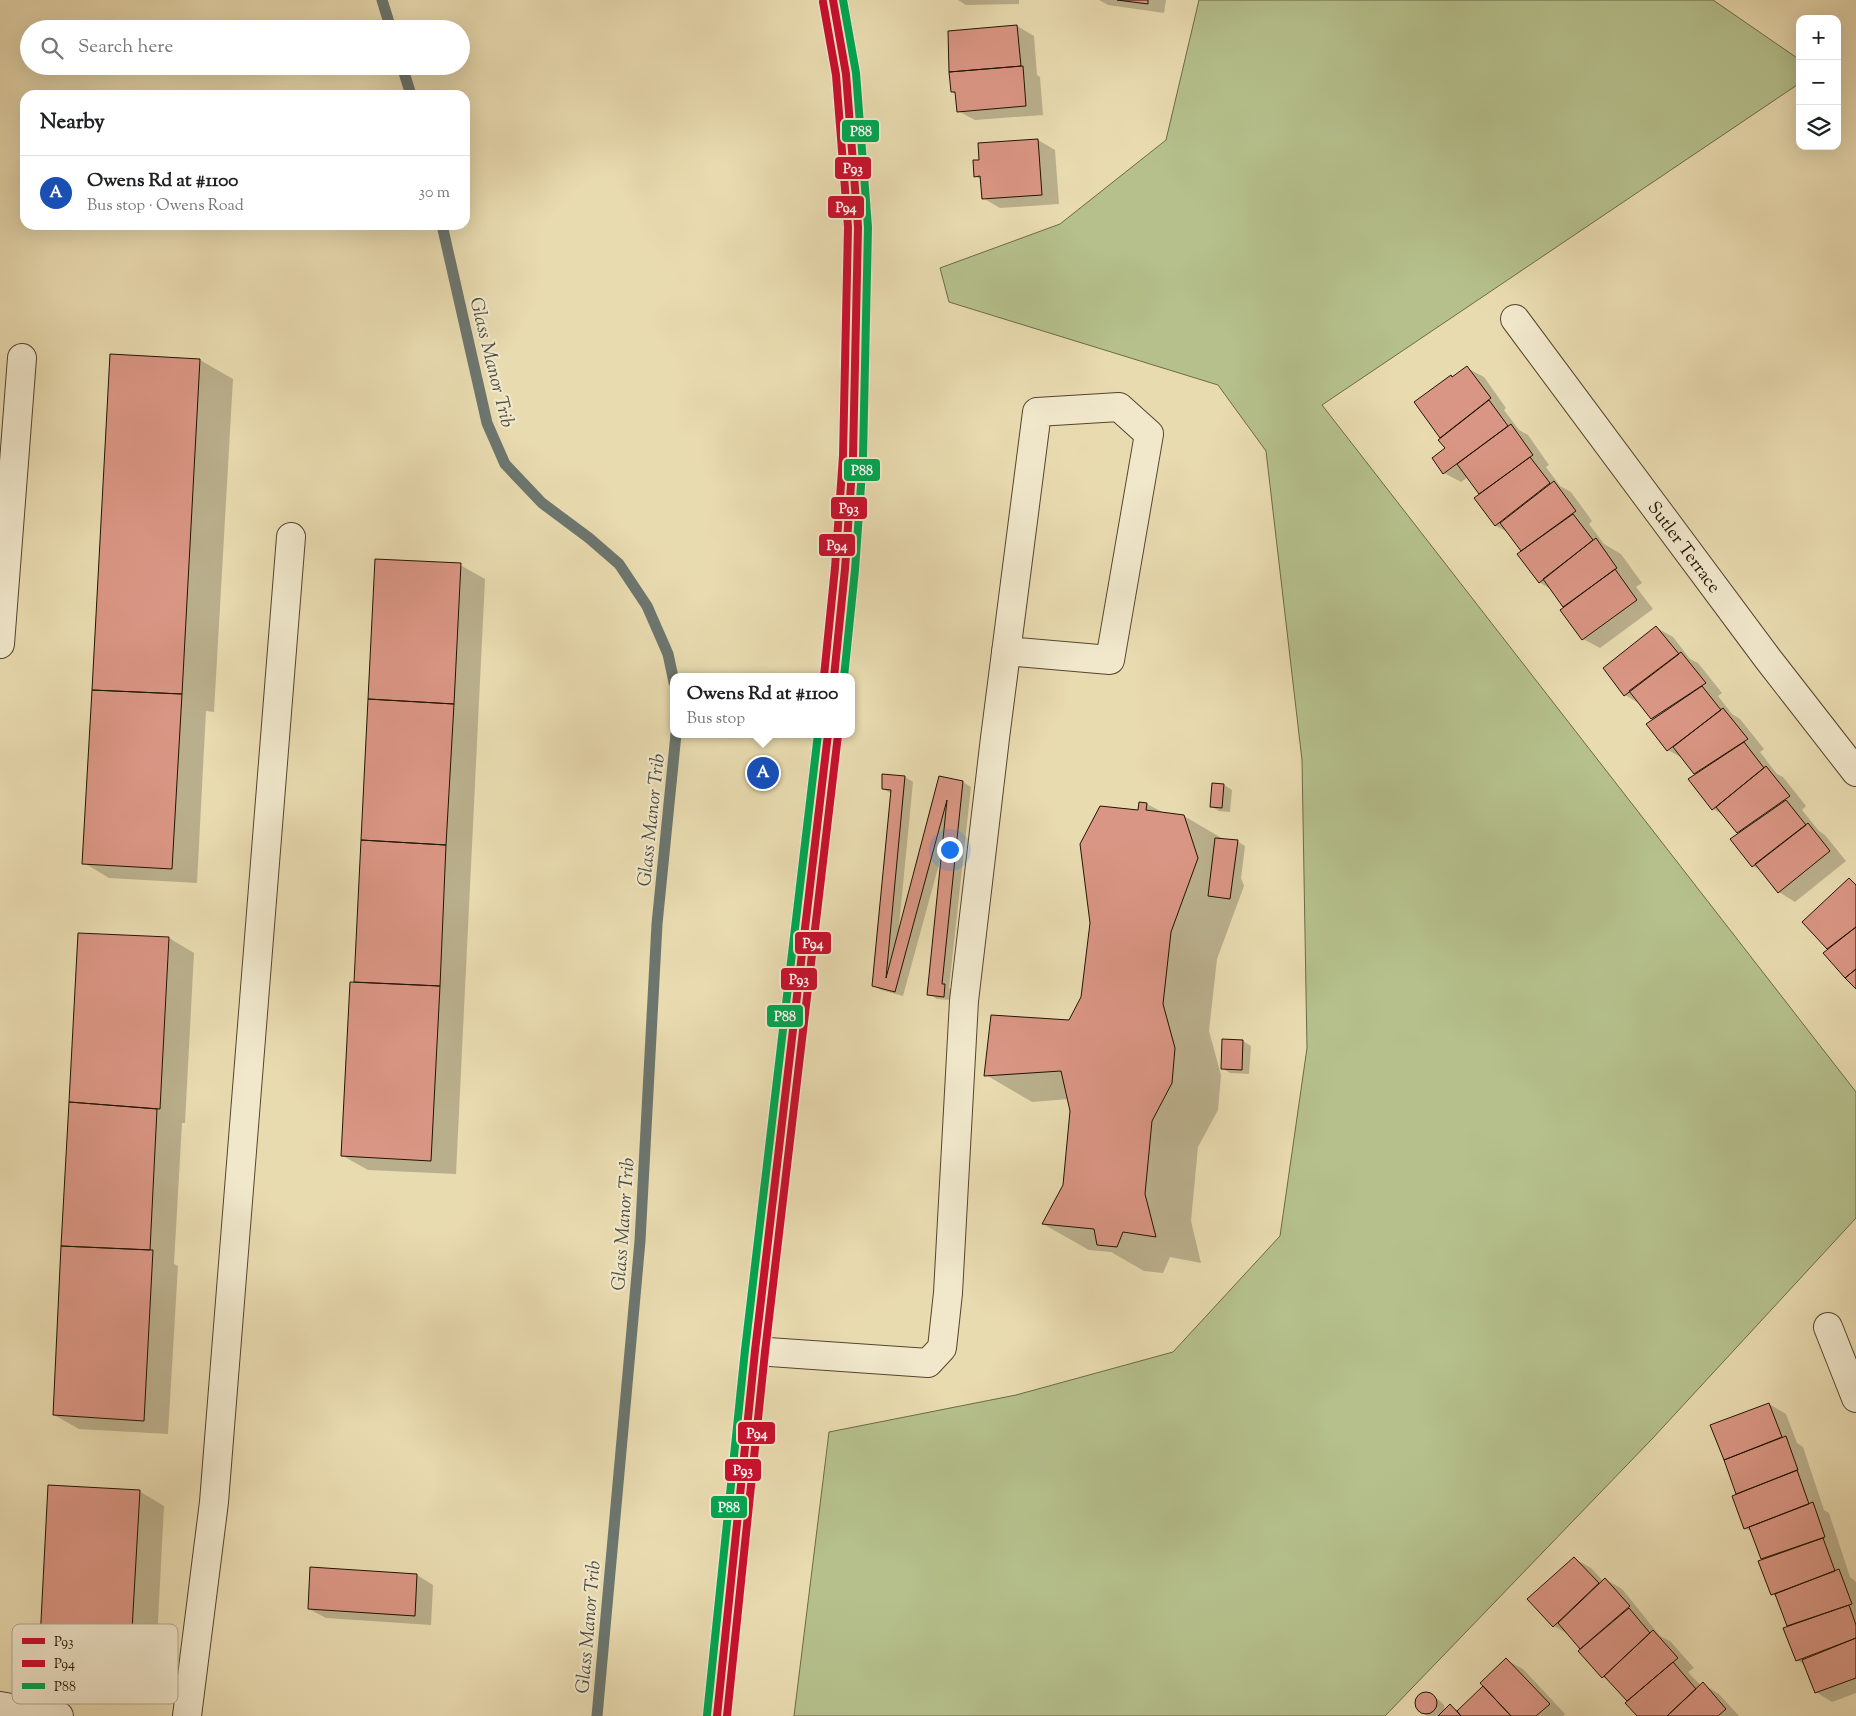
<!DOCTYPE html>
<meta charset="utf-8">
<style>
:root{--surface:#fff;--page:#f2f2f2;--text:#202124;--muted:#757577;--line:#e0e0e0;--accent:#2563eb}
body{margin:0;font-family:"Sorts Mill Goudy",serif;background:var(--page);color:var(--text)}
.controls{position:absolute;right:15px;top:15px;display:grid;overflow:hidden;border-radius:10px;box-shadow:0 5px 20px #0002}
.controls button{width:45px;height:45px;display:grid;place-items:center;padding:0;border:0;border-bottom:1px solid var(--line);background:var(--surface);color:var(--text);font:25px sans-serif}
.you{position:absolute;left:949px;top:849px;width:18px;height:18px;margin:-12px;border:4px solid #fff;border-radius:50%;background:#1a73e8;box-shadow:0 0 0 8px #1a73e833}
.badge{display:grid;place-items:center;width:32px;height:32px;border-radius:50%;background:var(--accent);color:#fff;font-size:16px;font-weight:700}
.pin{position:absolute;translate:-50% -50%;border:2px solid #fff;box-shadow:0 1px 5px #0006}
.popup{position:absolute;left:670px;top:673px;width:185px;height:65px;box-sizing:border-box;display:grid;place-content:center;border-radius:10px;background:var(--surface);filter:drop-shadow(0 1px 4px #0005);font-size:16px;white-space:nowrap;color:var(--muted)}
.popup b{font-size:19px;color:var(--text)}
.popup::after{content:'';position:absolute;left:50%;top:100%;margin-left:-10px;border:10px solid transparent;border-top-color:var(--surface)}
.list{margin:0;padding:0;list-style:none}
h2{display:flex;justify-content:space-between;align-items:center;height:65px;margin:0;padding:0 20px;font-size:21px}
h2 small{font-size:16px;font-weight:400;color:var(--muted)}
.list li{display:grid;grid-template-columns:32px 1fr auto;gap:15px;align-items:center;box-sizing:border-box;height:75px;padding:0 20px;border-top:1px solid var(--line)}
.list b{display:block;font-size:19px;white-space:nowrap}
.list p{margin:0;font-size:16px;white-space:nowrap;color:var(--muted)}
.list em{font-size:16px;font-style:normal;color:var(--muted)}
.icon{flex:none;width:28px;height:28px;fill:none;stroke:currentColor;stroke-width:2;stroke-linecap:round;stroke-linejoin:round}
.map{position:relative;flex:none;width:1856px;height:1716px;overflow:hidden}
.search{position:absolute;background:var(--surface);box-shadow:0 5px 20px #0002;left:20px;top:20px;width:450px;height:55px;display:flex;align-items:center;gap:12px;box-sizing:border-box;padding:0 18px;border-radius:28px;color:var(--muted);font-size:19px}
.panel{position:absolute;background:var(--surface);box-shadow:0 5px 20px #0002;left:20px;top:90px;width:450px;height:140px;border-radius:15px}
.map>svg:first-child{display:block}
.green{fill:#b5c08c;stroke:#6c6a46}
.shadow{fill:#0003}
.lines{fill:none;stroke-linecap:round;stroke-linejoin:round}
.stream{stroke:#6c766f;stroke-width:11}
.building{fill:#da9684;stroke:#221301}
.minor-casing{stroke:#54452d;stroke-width:30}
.minor{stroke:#f1e8cc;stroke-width:28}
.bus-1-casing{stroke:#f1e8cc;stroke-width:11}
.bus-2-casing{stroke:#f1e8cc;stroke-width:11}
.bus-3-casing{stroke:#f1e8cc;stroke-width:11}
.bus-1{stroke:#c8102e;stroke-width:8}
.bus-2{stroke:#c8102e;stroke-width:8}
.bus-3{stroke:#00a651;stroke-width:8}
.labels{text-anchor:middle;stroke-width:4.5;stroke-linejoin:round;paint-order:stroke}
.street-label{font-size:18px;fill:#221301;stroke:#f1e8cc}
.water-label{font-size:19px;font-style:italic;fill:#4d4d41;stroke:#f1e8cc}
.key{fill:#f1e8cc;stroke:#b3a88f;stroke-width:1}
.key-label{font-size:14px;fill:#221301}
.line-badge{stroke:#f1e8cc;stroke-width:2}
.badge-label{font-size:14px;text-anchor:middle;font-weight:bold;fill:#fff}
</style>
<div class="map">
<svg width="1856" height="1716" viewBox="0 0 1856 1716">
<rect width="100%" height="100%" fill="#e9dbb0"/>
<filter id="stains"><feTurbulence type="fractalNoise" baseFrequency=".004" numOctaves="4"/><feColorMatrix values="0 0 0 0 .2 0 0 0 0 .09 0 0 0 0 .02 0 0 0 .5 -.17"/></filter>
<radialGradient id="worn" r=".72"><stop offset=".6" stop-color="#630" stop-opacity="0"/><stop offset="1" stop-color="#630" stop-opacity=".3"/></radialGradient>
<path class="green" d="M1199,0H1713L1800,60V83L1322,405L1856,1092V1218L1652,1439L1385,1716H794L829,1432L1016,1395L1173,1352L1280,1236L1307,1048L1302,760L1266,451L1218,385L949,302L940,268L1060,224L1166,140Z"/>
<path class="shadow" d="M958,0H1019V4L966,5Z
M1099,0H1166L1164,13L1108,5Z
M1017,26L1034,36L1037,75L1040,77L1043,115L975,120L958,111L957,94L952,92L949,33Z
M1038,140L1055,150L1059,204L1000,208L983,198L982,180L975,176L980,161L979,144Z
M200,360L233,379L214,712L206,711L197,883L109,878L84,863Z
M1467,368L1484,377L1506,408L1504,410L1519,430L1528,435L1549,465L1546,467L1560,486L1571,492L1592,521L1589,524L1604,544L1621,554L1642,583L1636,587L1653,609L1600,648L1583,639L1552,590L1539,582L1522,552L1509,533L1496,526L1476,498L1481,494L1468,477L1461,482L1444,473L1447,449L1442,438L1416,402Z
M376,560L460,565L485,579L456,1174L368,1170L343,1156L355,983Z
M1657,628L1673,637L1690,659L1698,663L1722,693L1718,696L1732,714L1740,719L1764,749L1760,752L1777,774L1783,777L1806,806L1802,810L1819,831L1825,835L1846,861L1795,902L1779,892L1762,871L1753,866L1739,833L1725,816L1713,809L1696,775L1684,759L1668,750L1648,724L1653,719L1640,704L1625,695Z
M905,777L913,782L899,926H901L940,778L963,782L971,787L949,988L953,990L952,1000L937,999L929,994L942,857H941L903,996L881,990L873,986L892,794L883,789Z
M1213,785H1224L1232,790L1230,812L1219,811L1211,806Z
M1140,803L1147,804L1164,813L1184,816L1225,840L1237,841L1245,846L1241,878L1244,886L1217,959L1209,1031L1221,1075L1218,1110L1198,1147L1191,1221L1201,1263L1170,1257L1163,1273L1144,1271L1111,1252L1089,1250L1043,1224L1064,1185L1071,1111L1069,1099L1032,1102L986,1075L1070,1022L1082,998L1139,812Z
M1850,880L1856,884V987L1829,950L1803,922Z
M80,934L169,938L194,953L185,1123H182L174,1264L178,1266L168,1434L79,1429L54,1415Z
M1243,1041L1251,1046L1249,1074L1230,1073L1222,1068Z
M1769,1404L1786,1414L1797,1443L1803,1447L1824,1510L1829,1513L1850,1577L1856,1582V1693L1832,1702L1816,1692L1805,1665L1797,1660L1789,1627L1778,1598L1772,1594L1763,1560L1753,1533L1745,1528L1738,1495L1712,1425Z
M139,1491L164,1506L155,1679L65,1674L40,1659Z
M1575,1559L1591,1568L1603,1581L1605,1579L1622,1589L1660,1636L1670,1641L1694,1668L1688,1672L1701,1686L1703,1684L1719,1694L1739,1716H1638L1629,1702L1612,1682L1603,1677L1571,1636L1554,1626Z
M417,1575L433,1585L431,1625L326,1618L309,1609Z
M1506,1660L1523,1669L1565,1714L1563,1716H1428L1421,1712L1416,1706L1417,1699L1422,1694L1430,1695L1439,1700L1444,1705L1445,1711L1450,1706L1459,1711L1485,1686Z"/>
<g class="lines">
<path class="stream" d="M382,0L391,29
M402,66L411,95
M442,225L487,423L505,464L542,503L589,538L619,564L647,606L668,654L674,682
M597,1716L640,1241L657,924L676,734"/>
</g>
<path class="building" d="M1117,0H1148V4Z
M1017,25L1021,66L949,72L948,31Z
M1023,66L1026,106L957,112L955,92H951L949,72Z
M1038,139L1042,195L982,199L980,176L974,177L973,160H979L978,143Z
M110,354L200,359L182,694L92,690Z
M1467,366L1491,398L1440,438L1414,402L1451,375L1452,377Z
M1489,400L1508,426L1443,474L1432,458L1445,448L1438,440Z
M1511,424L1533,455L1479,494L1457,464Z
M1530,457L1550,483L1495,526L1474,498Z
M1554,481L1576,511L1521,551L1500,523Z
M1573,514L1593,540L1539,583L1517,554Z
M1596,538L1617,568L1563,607L1543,579Z
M375,559L461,563L454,704L368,699Z
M1615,569L1637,600L1582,640L1560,610Z
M1656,626L1679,654L1624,696L1603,668Z
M1681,652L1706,683L1651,719L1629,691Z
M1702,686L1721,710L1667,751L1646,724Z
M92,690L182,694L172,869L82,864Z
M368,699L454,704L446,845L361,840Z
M1723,708L1748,739L1694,774L1673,747Z
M1744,742L1764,768L1712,810L1688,779Z
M1766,766L1790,796L1737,833L1716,807Z
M882,774L905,776L886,978L939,776L963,781L942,984H945L944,997L927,995L947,800L895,992L872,986L891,790L882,789Z
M1212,783L1224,784L1222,808L1210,807Z
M1786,800L1806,825L1752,867L1730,839Z
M1139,802L1147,803L1146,810L1184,815L1198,858L1171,932L1163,1004L1175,1048L1172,1083L1152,1121L1145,1194L1156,1237L1123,1232L1117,1247L1097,1245L1094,1229L1042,1224L1063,1185L1070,1111L1061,1071L984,1076L991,1015L1069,1020L1081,997L1090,923L1080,844L1100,806L1138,810Z
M1808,823L1830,851L1778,893L1755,864Z
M1215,838L1238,840L1230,899L1208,896Z
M361,840L446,845L440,986L354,982Z
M1849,878L1856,885V927L1827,949L1802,922Z
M1856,927V969L1845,978L1823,953Z
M78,933L169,937L160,1109L69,1102Z
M1856,969V989L1845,978Z
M350,982L440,986L431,1161L341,1156Z
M1222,1039L1243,1040L1242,1070L1221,1069Z
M69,1102L157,1109L150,1250L61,1246Z
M61,1246L153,1250L144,1421L53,1415Z
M1769,1403L1782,1437L1724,1460L1710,1425Z
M1786,1436L1798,1470L1736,1494L1724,1460Z
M1797,1470L1809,1504L1744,1529L1732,1496Z
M48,1485L140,1490L130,1665L39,1660Z
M1813,1502L1825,1537L1761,1559L1749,1527Z
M1823,1538L1835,1571L1771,1595L1758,1561Z
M1574,1557L1599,1583L1553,1627L1527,1599Z
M310,1567L417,1574L415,1616L308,1609Z
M1839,1569L1852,1604L1787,1626L1775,1594Z
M1605,1578L1630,1606L1580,1649L1558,1623Z
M1849,1605L1856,1625V1638L1796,1661L1783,1628Z
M1629,1608L1650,1633L1602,1678L1578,1651Z
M1653,1630L1678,1658L1627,1701L1604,1676Z
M1856,1638V1678L1815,1693L1802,1660Z
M1506,1658L1550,1704L1536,1716H1511L1480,1683Z
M1673,1662L1696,1689L1667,1716H1637L1625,1703Z
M1703,1682L1726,1709L1718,1716H1667Z
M1483,1686L1511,1716H1461L1457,1711Z
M1415 1703a11 11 0 1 1 22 0a11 11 0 1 1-22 0Z
M1450,1704L1461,1716H1438Z"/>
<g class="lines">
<defs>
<g id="minor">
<path d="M833,0L846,74L858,227L853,456L845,569L834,677"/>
<path id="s1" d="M1515,319L1768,659L1856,772"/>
<path d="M0,644L22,358"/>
<path d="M1828,1327L1856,1398"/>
<path d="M755,1351L928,1363L942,1348L948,1293L964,1001L995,738L1037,412L1119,407L1149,434L1110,660L1006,651"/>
<path d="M0,1706L59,1716"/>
<path d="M187,1716L214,1502L291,537"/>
<path d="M717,1716L755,1351L828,734"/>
</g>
</defs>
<use href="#minor" class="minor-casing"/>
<use href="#minor" class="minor"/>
<defs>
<path id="bus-1" d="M833,0L846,74L858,227L853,456L845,569L834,677
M717,1716L755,1351L828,734"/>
<path id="bus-2" d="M823,2L836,75L848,227L843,456L835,568L824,676
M727,1716L765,1352L838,735"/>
<path id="bus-3" d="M843,0L856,73L868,227L863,457L855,570L844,677
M707,1715L745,1350L818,734"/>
</defs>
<use href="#bus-1" class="bus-1-casing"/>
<use href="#bus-2" class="bus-2-casing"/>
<use href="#bus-3" class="bus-3-casing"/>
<use href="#bus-1" class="bus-1"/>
<use href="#bus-2" class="bus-2"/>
<use href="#bus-3" class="bus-3"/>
</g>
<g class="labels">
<g class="street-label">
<text dy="6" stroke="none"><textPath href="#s1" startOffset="284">Sutler Terrace</textPath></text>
</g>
<g class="water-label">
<text transform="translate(493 362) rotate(76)" y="7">Glass Manor Trib</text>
<text transform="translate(650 820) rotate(-84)" y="7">Glass Manor Trib</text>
<text transform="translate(622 1224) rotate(-86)" y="7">Glass Manor Trib</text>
<text transform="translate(587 1627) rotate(-85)" y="7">Glass Manor Trib</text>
</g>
</g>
<rect x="12" y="1624" width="166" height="80" rx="8" class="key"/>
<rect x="22" y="1638" width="23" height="6" fill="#c8102e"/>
<rect x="22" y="1660" width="23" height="7" fill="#c8102e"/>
<rect x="22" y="1683" width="23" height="6" fill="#00a651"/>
<g class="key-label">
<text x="54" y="1646">P93</text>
<text x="54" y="1668">P94</text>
<text x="54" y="1691">P88</text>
</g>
<g class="line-badge">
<rect x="841" y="119" width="39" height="24" rx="5" fill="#00a651"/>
<rect x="834" y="156" width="38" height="24" rx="5" fill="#c8102e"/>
<rect x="827" y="195" width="38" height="24" rx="5" fill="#c8102e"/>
<rect x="843" y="458" width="38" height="24" rx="5" fill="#00a651"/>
<rect x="830" y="496" width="38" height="24" rx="5" fill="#c8102e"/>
<rect x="818" y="533" width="38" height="24" rx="5" fill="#c8102e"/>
<rect x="794" y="931" width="38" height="24" rx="5" fill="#c8102e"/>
<rect x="780" y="967" width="38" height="24" rx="5" fill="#c8102e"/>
<rect x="766" y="1004" width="38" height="24" rx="5" fill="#00a651"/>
<rect x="737" y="1421" width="39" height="24" rx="5" fill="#c8102e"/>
<rect x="724" y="1458" width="38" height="24" rx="5" fill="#c8102e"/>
<rect x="710" y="1495" width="38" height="24" rx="5" fill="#00a651"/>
</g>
<g class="badge-label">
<text x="861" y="136">P88</text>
<text x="853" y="173">P93</text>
<text x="846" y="212">P94</text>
<text x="862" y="475">P88</text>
<text x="849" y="513">P93</text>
<text x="837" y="550">P94</text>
<text x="813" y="948">P94</text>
<text x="799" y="984">P93</text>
<text x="785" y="1021">P88</text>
<text x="757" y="1438">P94</text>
<text x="743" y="1475">P93</text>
<text x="729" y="1512">P88</text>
</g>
<rect width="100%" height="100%" filter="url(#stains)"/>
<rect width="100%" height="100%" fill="url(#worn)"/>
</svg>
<div class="controls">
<button>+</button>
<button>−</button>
<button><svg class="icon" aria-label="layers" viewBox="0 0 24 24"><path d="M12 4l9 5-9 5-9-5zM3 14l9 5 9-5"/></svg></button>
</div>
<div class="you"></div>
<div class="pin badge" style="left:763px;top:773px;background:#1a4fb4">A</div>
<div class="popup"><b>Owens Rd at #1100</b>Bus stop</div>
<div class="search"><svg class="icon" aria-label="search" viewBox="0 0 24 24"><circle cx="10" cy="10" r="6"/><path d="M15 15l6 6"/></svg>Search here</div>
<section class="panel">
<h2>Nearby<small></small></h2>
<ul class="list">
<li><span class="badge" style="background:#1a4fb4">A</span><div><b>Owens Rd at #1100</b><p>Bus stop · Owens Road</p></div><em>30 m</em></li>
</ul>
</section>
</div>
